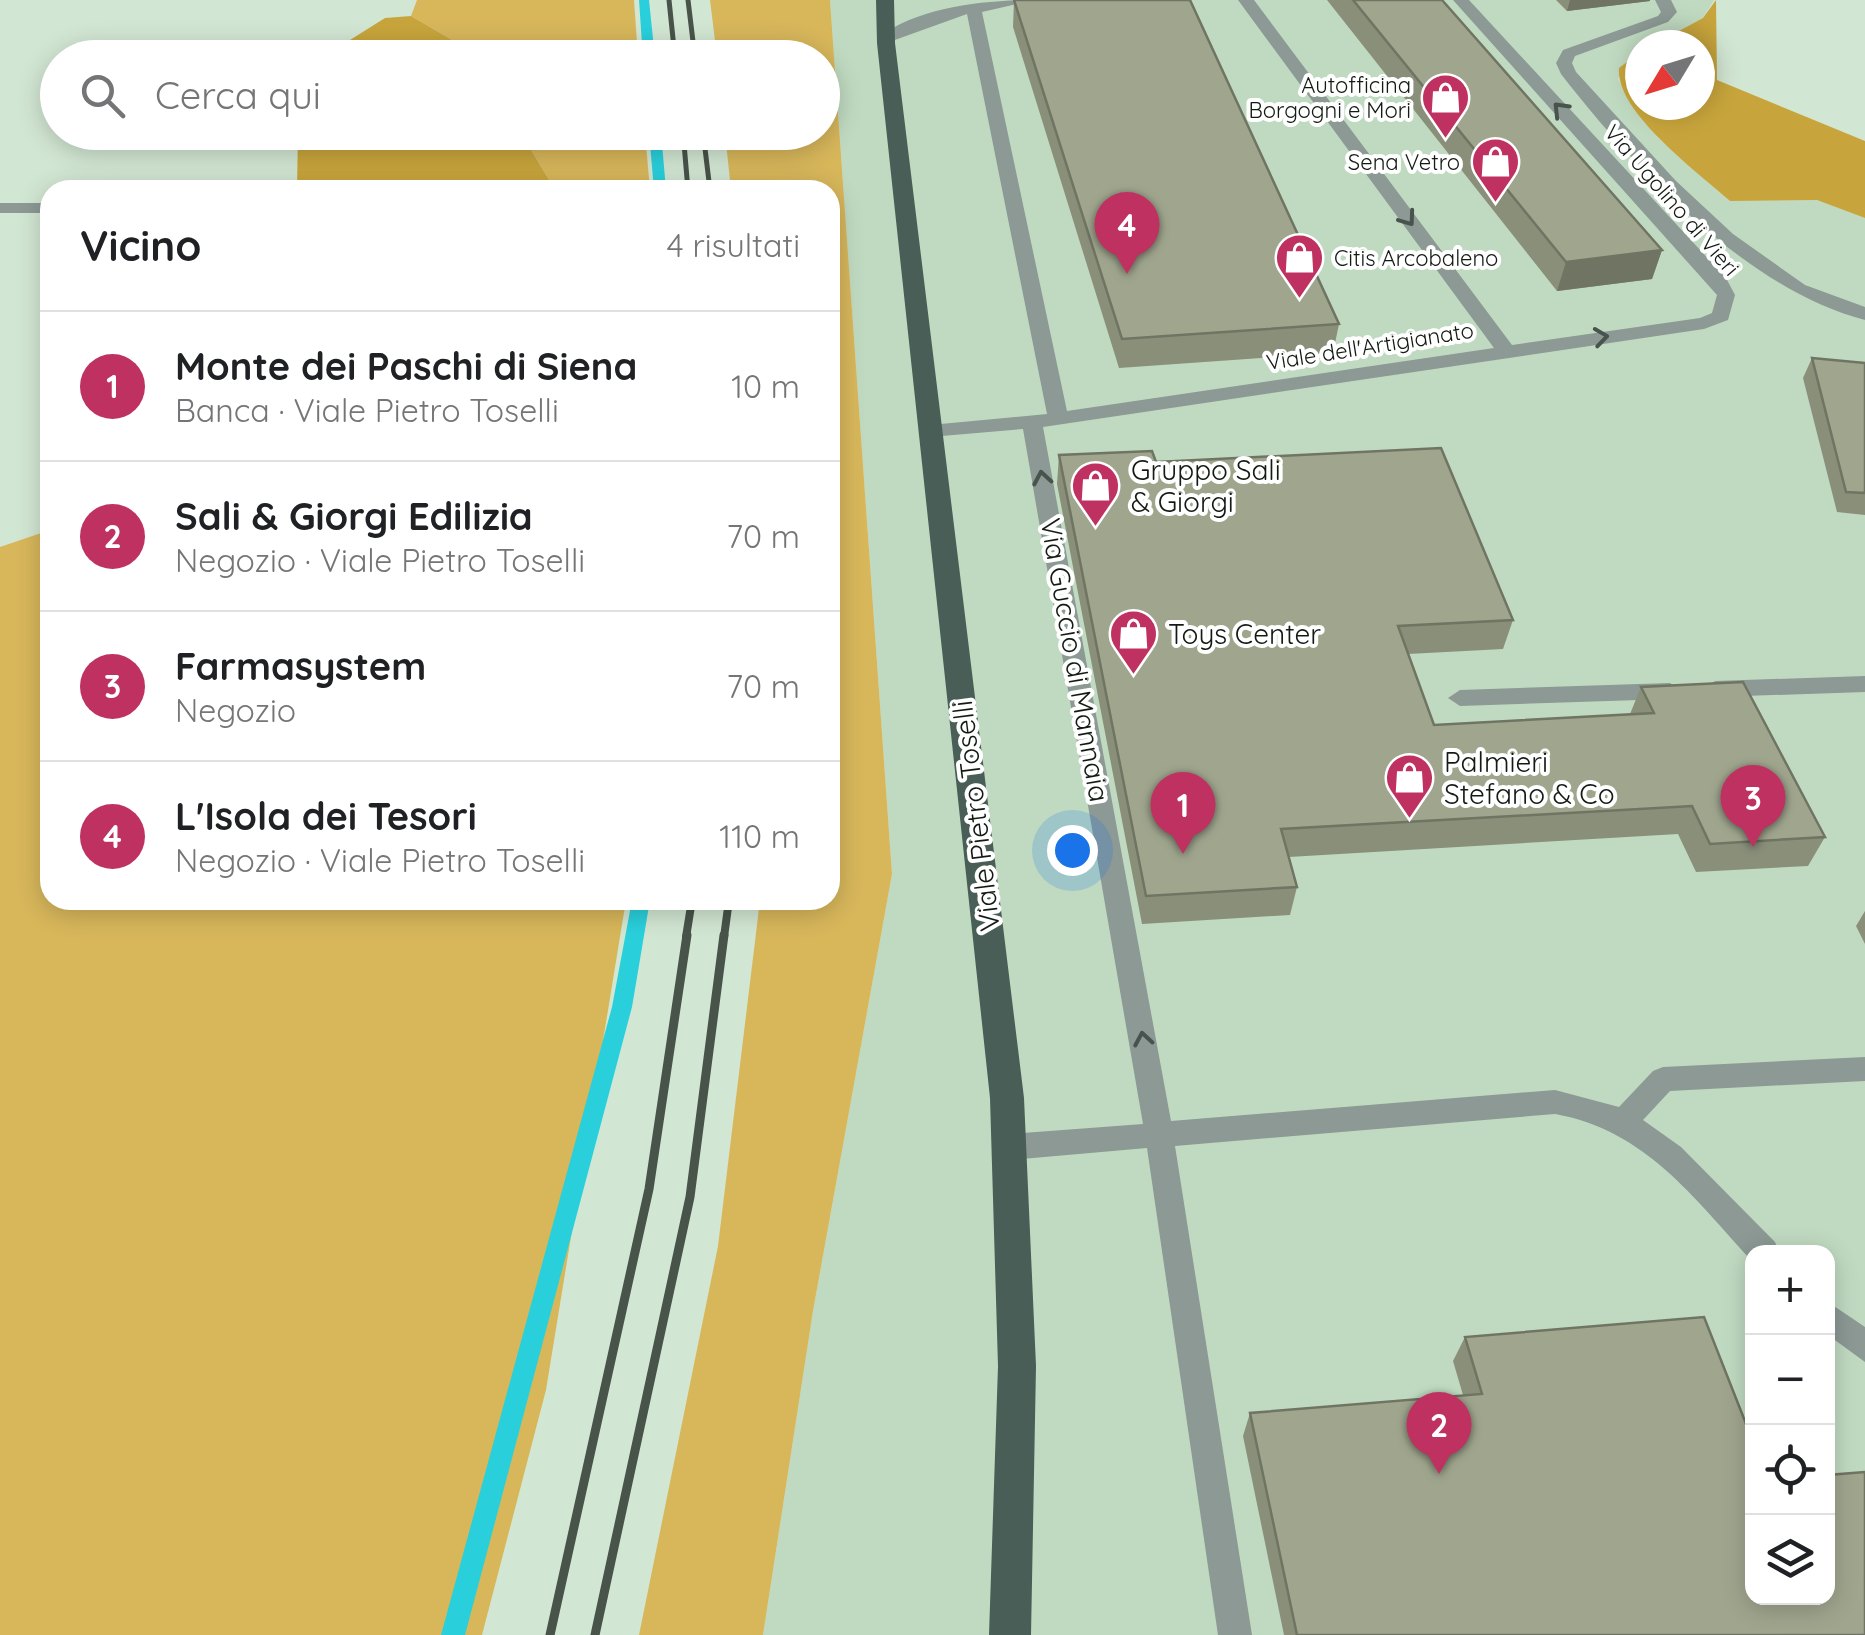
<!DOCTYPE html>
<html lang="it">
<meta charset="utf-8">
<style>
:root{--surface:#fff;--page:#f2f2f2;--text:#202124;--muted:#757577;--line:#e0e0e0;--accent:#bf3160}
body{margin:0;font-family:Quicksand,sans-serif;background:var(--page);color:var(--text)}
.controls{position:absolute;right:30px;bottom:30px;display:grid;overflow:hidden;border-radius:20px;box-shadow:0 5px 25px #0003}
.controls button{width:90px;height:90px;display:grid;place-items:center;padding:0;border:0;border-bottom:2px solid var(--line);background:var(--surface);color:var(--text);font:50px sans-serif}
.compass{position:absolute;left:1625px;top:30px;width:90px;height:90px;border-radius:50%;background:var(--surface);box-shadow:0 5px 25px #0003;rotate:232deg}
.you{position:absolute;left:1072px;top:850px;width:35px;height:35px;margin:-25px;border:8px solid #fff;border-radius:50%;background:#1a73e8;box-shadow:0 0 0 15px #1a73e833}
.badge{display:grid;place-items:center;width:65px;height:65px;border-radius:50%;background:var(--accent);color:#fff;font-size:32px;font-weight:700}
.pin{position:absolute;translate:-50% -82px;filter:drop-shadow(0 2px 5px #0008)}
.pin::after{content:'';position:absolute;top:52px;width:35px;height:30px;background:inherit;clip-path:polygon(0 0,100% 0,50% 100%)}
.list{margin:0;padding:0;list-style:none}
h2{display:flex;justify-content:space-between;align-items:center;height:130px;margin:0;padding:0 40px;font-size:42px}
h2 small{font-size:32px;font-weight:400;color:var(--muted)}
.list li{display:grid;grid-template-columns:65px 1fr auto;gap:30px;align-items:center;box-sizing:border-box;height:150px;padding:0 40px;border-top:2px solid var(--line)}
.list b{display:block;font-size:38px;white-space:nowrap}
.list p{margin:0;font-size:32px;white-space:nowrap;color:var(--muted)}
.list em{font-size:32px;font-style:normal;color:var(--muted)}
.icon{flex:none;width:55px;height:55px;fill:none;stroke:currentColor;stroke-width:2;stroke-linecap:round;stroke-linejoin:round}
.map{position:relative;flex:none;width:1865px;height:1635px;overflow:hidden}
.search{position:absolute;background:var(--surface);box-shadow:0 5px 25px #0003;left:40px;top:40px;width:800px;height:110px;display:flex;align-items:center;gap:25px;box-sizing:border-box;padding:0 35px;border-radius:55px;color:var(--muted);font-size:38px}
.panel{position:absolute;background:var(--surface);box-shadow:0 5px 25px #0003;left:40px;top:180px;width:800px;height:730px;border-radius:30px}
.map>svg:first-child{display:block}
.built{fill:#c0dac1;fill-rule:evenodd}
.green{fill:#d8b75b}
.forest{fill:#c8a53c}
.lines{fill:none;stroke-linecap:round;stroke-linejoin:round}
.stream{fill:#29d0dc;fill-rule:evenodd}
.lane{fill:#8c9995;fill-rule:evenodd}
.primary{fill:#485e57;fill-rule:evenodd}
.rail-far2{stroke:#485349;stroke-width:5}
.rail-far1{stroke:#485349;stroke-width:8}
.rail{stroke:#485349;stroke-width:9}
.wall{fill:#8a8f7a}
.shaded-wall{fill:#707463}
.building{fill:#a0a68e;stroke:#707463;stroke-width:2.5}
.oneway{stroke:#49534e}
.labels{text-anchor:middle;stroke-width:8;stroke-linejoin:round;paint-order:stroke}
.far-poi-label{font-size:22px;fill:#121a13;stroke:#fff;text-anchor:end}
.far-street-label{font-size:22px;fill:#121a13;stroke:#fff}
.poi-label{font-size:28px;fill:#121a13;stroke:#fff;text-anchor:start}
.street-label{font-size:28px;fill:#121a13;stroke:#fff}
</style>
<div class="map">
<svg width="1865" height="1635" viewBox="0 0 1865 1635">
<rect width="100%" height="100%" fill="#d2e7d3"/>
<path class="built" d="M830,0H1714L1703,18L1653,45H1640V52L1628,59L1618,79L1625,94L1657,137L1730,201L1818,200L1865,218V1635H763L813,1311L892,874ZM1752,1252H1828V1598H1752Z"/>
<path class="green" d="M417,0H634L638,57H472L466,48L411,16Z
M710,0H830L892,874L813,1311L763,1635H639L718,1246L760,900H830V190H731L725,133L822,132V58L717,57Z
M521,133H645L650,190H555Z
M50,530V900H626L546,1390L482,1635H0V547Z"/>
<path class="forest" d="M1716,0L1717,80L1865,141V218L1817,200L1730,201C1699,173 1615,112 1619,68L1640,52V105H1700V45H1653L1703,18Z
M411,16L466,48L472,57H323L385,18Z
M521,133L555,190H297L298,133Z"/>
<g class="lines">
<path class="stream" d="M639,0H649L655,58H643Z
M649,132H661L666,190H654Z
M632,900H650L632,1007L465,1635H441L612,1007Z"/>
<path class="lane" d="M1034,0L982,12L1067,411L1494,348L1238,0H1254L1512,345L1700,318L1712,313L1717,295L1453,0H1469L1726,278L1735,295L1728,320L1704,329L1043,427L1171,1121L1555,1090L1619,1107L1653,1071L1663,1067L1865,1057V1081L1670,1091L1643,1120L1681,1147L1775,1242L1779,1252H1752V1261C1693,1197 1645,1130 1555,1114L1175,1146L1252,1635H1218L1147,1148L1010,1160L1000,1156L996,1147L1000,1138L1010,1134L1143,1124L1023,429L930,437L920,431L930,425L1047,414L967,14L892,41L878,38C917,7 985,0 1034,0Z
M1655,0H1671L1677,12L1668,22L1575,56L1572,63L1576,72L1676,181L1733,234L1805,285L1865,307V320C1746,289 1635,169 1561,74L1556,63L1563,50L1658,16L1661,12Z
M0,203H50V213H0Z
M1865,676V692L1715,697L1703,689L1715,681Z
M1670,683L1682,691L1670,699L1460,706L1448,698L1460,690Z
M1828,1302L1865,1327V1362L1828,1335Z"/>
<path class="primary" d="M876,0H894L895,43L1024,1098L1036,1366L1031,1635H989L998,1366L990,1098L877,43Z"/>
<path class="rail-far2" d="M669,0L675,58
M688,0L695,58
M683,132L688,190
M703,132L710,190"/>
<path class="rail-far1" d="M686,937L692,900
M724,937L729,900"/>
<path class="rail" d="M550,1635L649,1189L687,935
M595,1635L690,1197L724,935"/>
</g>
<path class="wall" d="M1014,0L1339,324L1333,353L1119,368L1013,27Z
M1327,0H1442L1662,250L1652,279L1557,291Z
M1556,0H1650V1L1567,11Z
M1812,358L1865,363V515L1837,512L1803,378Z
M1059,455L1513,620L1503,649L1408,654L1434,725L1630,714L1641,687L1825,837L1808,866L1696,872L1678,834L1289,857L1297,887L1290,915L1142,924L1057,484Z
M1865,911V944L1856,926Z
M1465,1337L1752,1598L1865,1635H1284L1243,1436L1250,1413L1463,1395L1453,1361Z"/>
<path class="shaded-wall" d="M1570,0H1650V1L1567,11Z
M1662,250L1652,279L1557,291L1566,262Z"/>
<path class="building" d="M1014,0H1190L1339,324L1122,339Z
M1353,0H1442L1662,250L1566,262Z
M1812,358L1865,363V493L1846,492Z
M1441,448L1513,620L1398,626L1434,725L1654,713L1641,687L1743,682L1825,837L1710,844L1692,806L1281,829L1297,887L1146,896L1059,455L1152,451L1156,462Z
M1704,1317L1752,1439V1598H1828V1475L1865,1472V1635H1297L1250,1413L1482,1394L1465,1337Z"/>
<defs><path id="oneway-chevron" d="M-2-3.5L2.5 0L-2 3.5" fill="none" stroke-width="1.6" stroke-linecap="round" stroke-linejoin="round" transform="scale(2.5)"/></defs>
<g class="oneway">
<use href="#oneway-chevron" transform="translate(1560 109) rotate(-134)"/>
<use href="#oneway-chevron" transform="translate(1408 219) rotate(54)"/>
<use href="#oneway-chevron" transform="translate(1601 337) rotate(-8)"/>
<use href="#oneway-chevron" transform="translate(1042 478) rotate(-100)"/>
<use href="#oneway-chevron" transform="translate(1143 1039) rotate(-100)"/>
</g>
<defs>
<symbol id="shop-pin" viewBox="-11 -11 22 30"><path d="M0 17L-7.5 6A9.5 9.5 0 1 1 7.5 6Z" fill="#bf3160" stroke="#fff"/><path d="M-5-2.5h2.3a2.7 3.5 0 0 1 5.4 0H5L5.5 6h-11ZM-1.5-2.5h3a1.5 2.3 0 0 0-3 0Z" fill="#fff"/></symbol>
</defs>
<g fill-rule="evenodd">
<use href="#shop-pin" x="1418" y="70" width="55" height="75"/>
<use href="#shop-pin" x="1468" y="134" width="55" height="75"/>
<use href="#shop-pin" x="1272" y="230" width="55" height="75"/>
<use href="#shop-pin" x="1068" y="458" width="55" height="75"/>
<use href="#shop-pin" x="1106" y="606" width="55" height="75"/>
<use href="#shop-pin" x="1382" y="750" width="55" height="75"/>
</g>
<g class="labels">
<g class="far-poi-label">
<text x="1411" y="93">Autofficina<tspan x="1411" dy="25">Borgogni e Mori</tspan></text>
<text x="1460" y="170">Sena Vetro</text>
<text x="1334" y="266" text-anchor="start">Citis Arcobaleno</text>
</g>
<g class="far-street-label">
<text transform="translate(1672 200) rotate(49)" y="8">Via Ugolino di Vieri</text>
<text transform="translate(1370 346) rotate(-9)" y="8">Viale dell'Artigianato</text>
</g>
<g class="poi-label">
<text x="1131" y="480">Gruppo Sali<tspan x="1131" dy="32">&amp; Giorgi</tspan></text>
<text x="1168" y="644">Toys Center</text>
<text x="1444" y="772">Palmieri<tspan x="1444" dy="32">Stefano &amp; Co</tspan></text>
</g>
<g class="street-label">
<text transform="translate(1075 660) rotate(80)" y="10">Via Guccio di Mannaia</text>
<text transform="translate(976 816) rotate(-97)" y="10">Viale Pietro Toselli</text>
</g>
</g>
</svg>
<div class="controls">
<button>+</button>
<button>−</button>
<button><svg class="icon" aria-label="locate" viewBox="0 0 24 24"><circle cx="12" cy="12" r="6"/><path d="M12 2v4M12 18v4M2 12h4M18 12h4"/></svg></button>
<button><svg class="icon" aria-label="layers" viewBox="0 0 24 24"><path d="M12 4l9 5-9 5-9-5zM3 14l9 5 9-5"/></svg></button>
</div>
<svg class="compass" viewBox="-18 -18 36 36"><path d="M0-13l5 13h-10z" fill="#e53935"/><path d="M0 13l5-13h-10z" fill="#757577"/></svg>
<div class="you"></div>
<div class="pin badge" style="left:1183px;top:854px">1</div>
<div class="pin badge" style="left:1439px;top:1474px">2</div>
<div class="pin badge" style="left:1753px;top:847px">3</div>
<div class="pin badge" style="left:1127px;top:274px">4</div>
<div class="search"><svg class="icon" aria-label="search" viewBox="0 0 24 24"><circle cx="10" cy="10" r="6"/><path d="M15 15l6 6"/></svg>Cerca qui</div>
<section class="panel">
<h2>Vicino<small>4 risultati</small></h2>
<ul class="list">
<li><span class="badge">1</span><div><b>Monte dei Paschi di Siena</b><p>Banca · Viale Pietro Toselli</p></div><em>10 m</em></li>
<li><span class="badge">2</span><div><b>Sali &amp; Giorgi Edilizia</b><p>Negozio · Viale Pietro Toselli</p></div><em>70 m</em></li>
<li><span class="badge">3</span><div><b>Farmasystem</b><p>Negozio</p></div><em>70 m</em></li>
<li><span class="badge">4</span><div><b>L'Isola dei Tesori</b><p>Negozio · Viale Pietro Toselli</p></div><em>110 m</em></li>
</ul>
</section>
</div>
